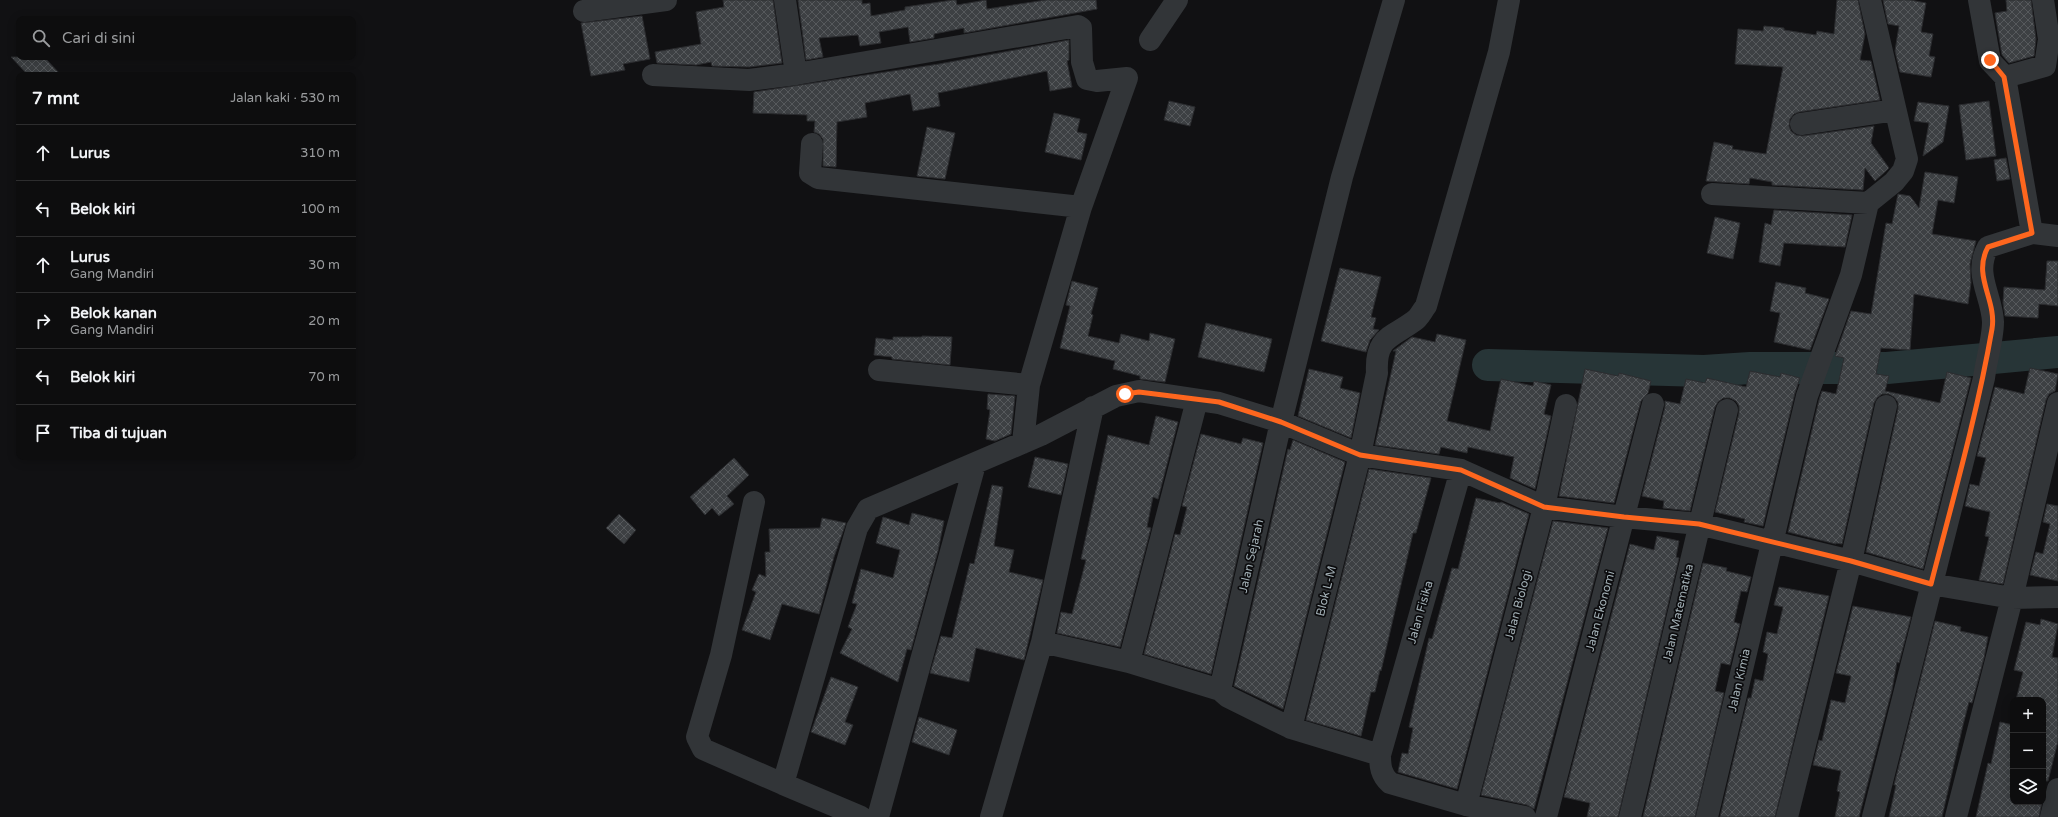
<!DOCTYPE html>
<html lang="id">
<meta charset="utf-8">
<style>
:root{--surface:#0d0d0e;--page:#161617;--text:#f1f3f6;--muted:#9a9c9e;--line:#2d2d2e}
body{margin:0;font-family:"Varela Round",sans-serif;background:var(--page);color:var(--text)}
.controls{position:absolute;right:12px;bottom:12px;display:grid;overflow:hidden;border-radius:8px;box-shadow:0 2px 10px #0003}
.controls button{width:36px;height:36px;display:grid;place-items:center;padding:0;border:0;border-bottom:1px solid var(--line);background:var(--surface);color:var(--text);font:20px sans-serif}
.stop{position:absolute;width:12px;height:12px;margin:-9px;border:3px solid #fe661e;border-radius:50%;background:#fff}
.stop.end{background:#fe661e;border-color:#fff;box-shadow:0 1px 4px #0008}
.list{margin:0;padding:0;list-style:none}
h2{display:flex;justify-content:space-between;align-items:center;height:52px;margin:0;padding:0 16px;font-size:17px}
h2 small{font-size:13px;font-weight:400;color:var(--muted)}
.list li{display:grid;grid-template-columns:26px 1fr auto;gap:12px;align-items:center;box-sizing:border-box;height:56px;padding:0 16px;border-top:1px solid var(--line)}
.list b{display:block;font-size:15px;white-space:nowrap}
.list p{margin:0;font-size:13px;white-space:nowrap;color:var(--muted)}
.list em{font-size:13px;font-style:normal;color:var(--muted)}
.icon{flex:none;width:22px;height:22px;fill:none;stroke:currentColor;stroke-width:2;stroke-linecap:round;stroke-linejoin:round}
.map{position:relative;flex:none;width:2058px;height:817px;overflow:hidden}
.search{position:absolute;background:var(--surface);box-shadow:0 2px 10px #0003;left:16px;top:16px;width:340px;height:44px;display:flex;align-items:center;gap:10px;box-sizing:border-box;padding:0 14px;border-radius:8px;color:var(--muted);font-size:15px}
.panel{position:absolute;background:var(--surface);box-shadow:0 2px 10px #0003;left:16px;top:72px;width:340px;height:388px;border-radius:8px}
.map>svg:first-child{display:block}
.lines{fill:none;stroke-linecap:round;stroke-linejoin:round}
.river{stroke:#273537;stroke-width:32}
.building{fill:url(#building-cross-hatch);stroke:#2b2c2f}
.minor{stroke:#323538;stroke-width:22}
.route{stroke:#fe661e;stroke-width:5}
.labels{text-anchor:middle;stroke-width:3.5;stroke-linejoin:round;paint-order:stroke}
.street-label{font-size:12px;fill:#a1aeb4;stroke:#0c0c0e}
</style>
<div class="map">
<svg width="2058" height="817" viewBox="0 0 2058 817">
<defs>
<pattern id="building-cross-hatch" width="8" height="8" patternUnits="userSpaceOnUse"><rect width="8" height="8" fill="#3d4043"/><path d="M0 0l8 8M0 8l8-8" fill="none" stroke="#56595c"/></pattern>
</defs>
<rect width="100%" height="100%" fill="#111113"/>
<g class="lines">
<path class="river" d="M1488,365L1704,371L1750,368H1887L2058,352"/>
</g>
<path class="building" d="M723,0H773L782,63L749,67L712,66L711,62L696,65L657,63L655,52L701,44L696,12L724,7Z
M798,0H862V4L870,3L871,16L905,10V7L953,0H956L957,5L986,0L987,9L1046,0H1096L1097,9L964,33V28L934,34V38L910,42L908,27L879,32L881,43L860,46L858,35L819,38L823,57L806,60Z
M1837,0H1858L1865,34L1860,60L1871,61L1880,100L1799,112L1794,114L1790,119L1789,126L1791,131L1796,135L1802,136L1874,126L1871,143L1889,168L1875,181L1865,168L1863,190L1772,185V182L1750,178L1749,184L1706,181L1714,142L1733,146L1732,149L1766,154L1783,67L1735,64L1738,29L1763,31L1764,26L1784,28V30L1816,35L1817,31L1834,34Z
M1883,0H1910L1926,3L1921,32L1933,34L1929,56L1935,57L1931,77L1900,72L1895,51L1899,26L1888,24Z
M2006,0H2031L2036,39L2034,56L2009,63L2002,55L1995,13L2007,11Z
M642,16L650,59L623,64L625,70L591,76L581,23Z
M1069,40V60L1067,61L1072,87L1050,91L1047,71L938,93L940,106L913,111L910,94L865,103L867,117L837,122L836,167L823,166V139L819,134L814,132L815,121H807V115L753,113L754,92L939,64Z
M11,57H44L61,75H28Z
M1169,101L1195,107L1190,126L1164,120Z
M1989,101L1996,156L1966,160L1959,105Z
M1918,102L1949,106L1943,142L1923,156L1929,123L1914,121Z
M1054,113L1080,119L1077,132L1087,134L1081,160L1045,152Z
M927,127L955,133L945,179L917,176Z
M2006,158L2010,179L1997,181L1994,160Z
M1925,172L1958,177L1954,203L1938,200L1932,234L1976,241L1970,264L1971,283L1968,304L1914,294L1910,350L1881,348L1876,374L1889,376L1885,391L1940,403L1947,372L1971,378L1923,569L1866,552L1898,409V402L1894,397L1889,394H1882L1877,398L1874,403L1842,544L1836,543V544L1788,532L1819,400L1822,391L1836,394L1844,358L1835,356L1851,311L1871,314L1886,223L1892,224L1898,194L1910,196L1919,208Z
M1774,210L1852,215L1845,247L1784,243L1780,266L1759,262L1765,223L1771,225Z
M1715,217L1740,223L1733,259L1707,253Z
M2047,261H2058V306L2039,304L2038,318L2005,316L2003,303L2004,287L2045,290Z
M1340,268L1381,277L1371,317L1376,318L1373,329L1379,330L1370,340L1366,352L1321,341Z
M1072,281L1098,288L1091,314L1093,315L1088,336L1119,343L1121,334L1149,341L1150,333L1175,339L1165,382L1140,379V376L1113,369L1115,361L1060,348L1070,306L1066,305Z
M1776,282L1806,288L1805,293L1829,299L1810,350L1774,342L1780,313L1770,311Z
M1206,323L1272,339L1264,372L1198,357Z
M1437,334L1466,340L1447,421L1490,431L1501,379L1533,386L1534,381L1551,385L1544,414L1551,416L1535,489L1510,478L1514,457L1468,447L1467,453L1441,447L1439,454L1375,445L1396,351H1393L1412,337L1435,342Z
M922,336L952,337L950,365L892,359V357L874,355L876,338L893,340V337H922Z
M2030,368L2058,374L2055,391L2049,394L2046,400L2003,584L1979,580L1989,537L1985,536L1990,512L1965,506L1970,484L1979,486L1986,458L1977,456L1995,387L2024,394Z
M1309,369L1343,377L1340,388L1360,393L1351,438L1298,416Z
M1585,369L1618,376L1619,373L1651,381L1648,393L1641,401L1614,503L1559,496Z
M1750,371L1780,377L1781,373L1800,378L1795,393L1763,526L1744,522L1745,519L1715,512L1739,413V406L1736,401L1730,398H1723L1718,402L1715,407L1690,511L1663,508L1664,501L1642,496L1665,407V401L1680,404L1686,379L1705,383L1707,378L1746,387Z
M988,394L1015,396L1011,434L995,441L986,439L990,410L987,409Z
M1156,416L1178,422L1158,499L1153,497L1147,527L1151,528L1120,647L1057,633L1061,612L1072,614L1078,591L1086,560L1081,559L1108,435L1149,445Z
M1201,434L1241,444L1243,438L1263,443L1211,674L1144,654L1175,534L1180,535L1187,507L1182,506Z
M1293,440L1345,462L1283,709L1234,686L1288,449L1290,450Z
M1035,457L1068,464L1061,495L1028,487Z
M734,458L749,475L727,496L734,504L719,516L712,508L705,515L690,497Z
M1369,469L1431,478L1416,533H1413L1381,671L1380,670L1375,692H1371L1361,736L1306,720Z
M992,485L1003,487L994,546L1014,550L1009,572L1043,580L1024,660L976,648L969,682L930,673L941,636L952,638L970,563L974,564Z
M1476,498L1500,503L1501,502L1529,514L1457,789L1398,772L1402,753L1408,754L1413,728L1409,727L1429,638L1432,639L1452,568L1458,569Z
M2047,504L2058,506V581L2030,575L2036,552L2043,554L2050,524L2043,522Z
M912,513L944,521L938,551L911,650L907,649L898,682L840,653L852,629L848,627L857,604L852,603L861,569L893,578L900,550L876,543L883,517L909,525Z
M619,514L636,530L624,544L606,528Z
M822,518L846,523L834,557L819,614L782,604L770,640L742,630L756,592L752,590L759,574L766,577L765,552H770L769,529L820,528Z
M1553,521L1608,528L1534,809L1527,805L1481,795Z
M1657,536L1679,541L1676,557L1679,558L1618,817H1587L1590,803L1564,797L1630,544L1654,550Z
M1703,563L1727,568L1726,571L1751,577L1747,592L1741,591L1734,622L1740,624L1730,665L1721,663L1715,691L1724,693L1695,817H1643Z
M1779,587L1829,596L1775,817H1720L1748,698H1751L1755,679L1763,681L1768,654L1763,652L1767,632L1777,634L1783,607L1774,605Z
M1853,606L1911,617L1899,663L1897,662L1892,690L1859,817H1835L1840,792L1837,791L1841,771L1813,765L1819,740L1822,741L1831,700L1845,703L1851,676L1836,673Z
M2041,619L2058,624L2052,657L2058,658V741L2048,781H2043V700H2016L2023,672L2014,670L2026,622L2040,625Z
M1935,621L1961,627L1960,631L1988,637L1984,658L1972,703L1969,702L1963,725L1942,817H1889L1896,785H1894Z
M831,677L858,687L845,722L853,725L845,745L811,732Z
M919,717L957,730L949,755L912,742Z
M2000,722L2013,725V802H2042L2039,817H1976L1988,763L1991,764Z"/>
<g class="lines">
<path class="minor" d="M1979,0L1990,61L2005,77
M584,11L666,0
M1150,40L1177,0
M796,74L1078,26L1081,28L1082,62L1087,79L1097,81L1127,78L1081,207L1029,385L1023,443
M653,75L749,80L796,74L785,0
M1801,124L1895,110
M812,144L810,173L818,178L1081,207
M1712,194L1868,203
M2032,233L2005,77L2045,66L2049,39L2043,0
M879,370L1029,385
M754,502L721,655L697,737L703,749L783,784
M1042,642L1129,662L1220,690L1228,697L1291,728L1380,755C1380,766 1381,775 1390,783L1466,805L1525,817
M1129,662L1197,400
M1220,690L1281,422L1342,177L1394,0
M1291,728L1360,455L1377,373C1375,337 1391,338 1414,321C1419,318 1422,311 1426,306L1499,52L1509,0
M1380,755L1461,470
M1466,805L1544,507L1566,405
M861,817L783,784L857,528L868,509L1041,435L1116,396L1139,391L1219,403L1281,422L1360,455L1461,470L1544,507L1624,517L1699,524L1851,561L1931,584L2012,598L2058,597
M878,817L975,464
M991,817L1042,642L1093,407
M1546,817L1653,404
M1630,817L1727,410
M1707,817L1807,396L1851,275L1868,203L1894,182L1903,171L1907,159L1870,0
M1787,817L1851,561L1886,406
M1873,817L1984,378C1986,361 1993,339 1993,322C1992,295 1973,274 1988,247L2032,233L2058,236
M1956,817L2012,598L2058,403
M2051,817L2058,789"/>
</g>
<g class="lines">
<path class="route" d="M1125,394L1139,392L1219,402L1281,422L1360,455L1461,470L1544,507L1624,517L1699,524L1851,561L1931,584C1953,499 1977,415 1992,329C1997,300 1972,276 1988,247L2032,233L2004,77L1990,60"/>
</g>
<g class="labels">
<g class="street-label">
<text transform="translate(1251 556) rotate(-77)" y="4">Jalan Sejarah</text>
<text transform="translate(1326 591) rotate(-76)" y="4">Blok L-M</text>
<text transform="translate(1518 605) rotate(-75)" y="4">Jalan Biologi</text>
<text transform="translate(1600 611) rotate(-75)" y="4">Jalan Ekonomi</text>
<text transform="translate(1420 612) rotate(-74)" y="4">Jalan Fisika</text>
<text transform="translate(1678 613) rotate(-77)" y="4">Jalan Matematika</text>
<text transform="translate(1739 680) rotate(-77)" y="4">Jalan Kimia</text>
</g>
</g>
</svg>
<div class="controls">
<button>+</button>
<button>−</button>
<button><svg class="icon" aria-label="layers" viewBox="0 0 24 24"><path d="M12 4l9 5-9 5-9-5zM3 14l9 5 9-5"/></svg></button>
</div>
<div class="stop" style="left:1125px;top:394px"></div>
<div class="stop end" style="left:1990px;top:60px"></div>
<div class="search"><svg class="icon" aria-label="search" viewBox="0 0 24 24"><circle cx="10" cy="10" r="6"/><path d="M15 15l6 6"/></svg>Cari di sini</div>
<section class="panel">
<h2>7 mnt<small>Jalan kaki · 530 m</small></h2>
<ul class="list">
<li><svg class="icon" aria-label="ahead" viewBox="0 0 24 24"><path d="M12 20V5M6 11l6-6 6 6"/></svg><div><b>Lurus</b></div><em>310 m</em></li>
<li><svg class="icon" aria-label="left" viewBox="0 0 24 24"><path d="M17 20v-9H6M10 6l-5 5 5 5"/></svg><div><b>Belok kiri</b></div><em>100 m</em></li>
<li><svg class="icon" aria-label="ahead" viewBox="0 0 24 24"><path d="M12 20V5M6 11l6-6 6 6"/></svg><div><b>Lurus</b><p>Gang Mandiri</p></div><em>30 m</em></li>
<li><svg class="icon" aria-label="right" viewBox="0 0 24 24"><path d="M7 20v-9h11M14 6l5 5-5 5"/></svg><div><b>Belok kanan</b><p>Gang Mandiri</p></div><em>20 m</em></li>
<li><svg class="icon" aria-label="left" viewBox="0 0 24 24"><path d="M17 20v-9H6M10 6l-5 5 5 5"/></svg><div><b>Belok kiri</b></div><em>70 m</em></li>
<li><svg class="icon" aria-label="arrive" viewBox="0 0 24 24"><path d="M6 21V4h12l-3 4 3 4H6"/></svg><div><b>Tiba di tujuan</b></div></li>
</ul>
</section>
</div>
